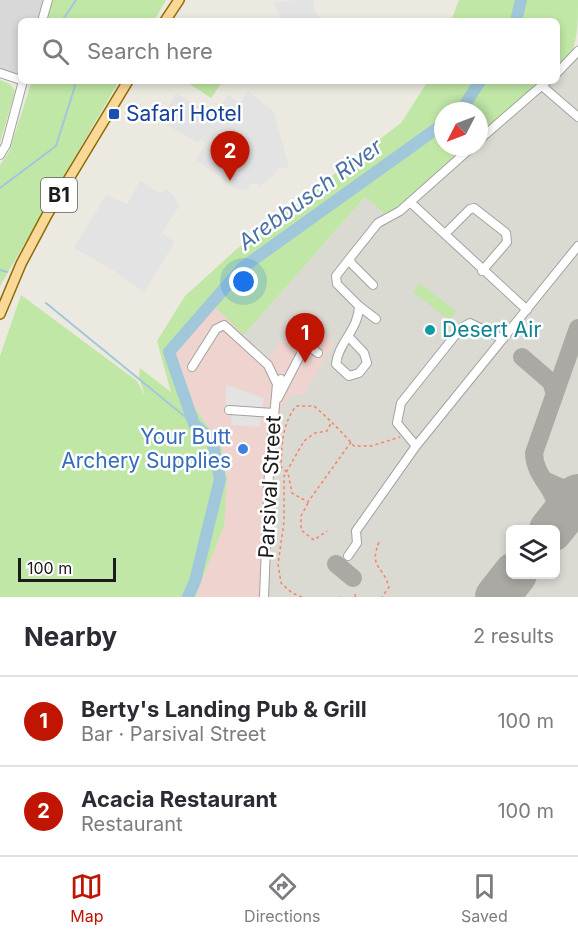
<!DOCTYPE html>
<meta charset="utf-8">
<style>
:root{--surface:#fff;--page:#f7f7f7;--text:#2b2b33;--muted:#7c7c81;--line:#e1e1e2;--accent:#c11504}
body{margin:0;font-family:Inter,sans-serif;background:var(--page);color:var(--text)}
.controls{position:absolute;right:18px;bottom:18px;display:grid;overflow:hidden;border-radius:9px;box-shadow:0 3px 9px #0003}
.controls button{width:54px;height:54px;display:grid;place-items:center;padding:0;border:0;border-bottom:2px solid var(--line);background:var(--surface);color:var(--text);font:30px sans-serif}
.compass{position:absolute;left:434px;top:102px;width:54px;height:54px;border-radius:50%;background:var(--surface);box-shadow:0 3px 9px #0003;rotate:228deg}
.scale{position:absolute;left:18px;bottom:15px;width:98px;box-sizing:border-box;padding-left:6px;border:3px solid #1b1b1b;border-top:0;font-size:16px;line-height:21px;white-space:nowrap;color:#1b1b1b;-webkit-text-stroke:4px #fff;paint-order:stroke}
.you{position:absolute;left:244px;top:282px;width:21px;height:21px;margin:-15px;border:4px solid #fff;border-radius:50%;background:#1a73e8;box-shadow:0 0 0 9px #1a73e833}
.badge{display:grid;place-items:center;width:39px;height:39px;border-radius:50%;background:var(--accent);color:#fff;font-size:20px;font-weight:700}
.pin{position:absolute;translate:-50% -50px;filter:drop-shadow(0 2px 3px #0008)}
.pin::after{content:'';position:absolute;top:32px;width:21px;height:18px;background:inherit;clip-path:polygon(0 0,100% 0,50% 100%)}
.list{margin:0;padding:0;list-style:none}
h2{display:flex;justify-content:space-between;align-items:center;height:78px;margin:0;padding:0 24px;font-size:26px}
h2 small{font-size:20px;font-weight:400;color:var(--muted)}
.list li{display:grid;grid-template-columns:39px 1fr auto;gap:18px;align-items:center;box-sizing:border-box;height:90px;padding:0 24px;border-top:2px solid var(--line)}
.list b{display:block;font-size:22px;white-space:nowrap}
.list p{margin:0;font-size:20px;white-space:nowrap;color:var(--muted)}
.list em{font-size:20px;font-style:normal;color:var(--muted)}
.icon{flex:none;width:33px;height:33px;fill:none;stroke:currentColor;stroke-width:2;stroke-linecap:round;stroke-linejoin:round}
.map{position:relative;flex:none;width:578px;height:597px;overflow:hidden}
.search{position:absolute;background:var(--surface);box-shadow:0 3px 9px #0003;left:18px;right:18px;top:18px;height:66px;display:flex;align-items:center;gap:15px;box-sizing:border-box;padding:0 21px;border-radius:9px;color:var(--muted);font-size:22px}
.sheet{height:258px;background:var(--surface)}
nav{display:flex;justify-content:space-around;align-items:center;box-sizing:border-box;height:84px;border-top:2px solid var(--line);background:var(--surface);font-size:16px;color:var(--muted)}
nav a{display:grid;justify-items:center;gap:3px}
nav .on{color:var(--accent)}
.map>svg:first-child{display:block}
.residential{fill:#d9d8d8}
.commercial{fill:#eed3cf}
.airport{fill:#dad9d2;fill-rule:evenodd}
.grass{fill:#c0e7a6}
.parking{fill:#e3e3e3}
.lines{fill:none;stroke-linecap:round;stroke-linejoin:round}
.stream{stroke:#a1c8da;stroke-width:2}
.river{stroke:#a1c8da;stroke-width:12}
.taxiway{stroke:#aaa9a4;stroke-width:18}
.runway{stroke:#aaa9a4;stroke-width:44}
.minor-casing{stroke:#a2a2a2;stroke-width:10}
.major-casing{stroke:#8e6c03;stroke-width:12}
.path{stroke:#f68367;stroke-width:1.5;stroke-dasharray:3 3;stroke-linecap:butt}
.minor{stroke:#fff;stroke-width:8}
.major{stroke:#f9d898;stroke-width:9}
.transit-dot{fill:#1a4fb4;stroke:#fff;stroke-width:2}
.culture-dot{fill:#0f9aa8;stroke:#fff;stroke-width:2}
.shop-dot{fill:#3f7fe0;stroke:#fff;stroke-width:2}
.labels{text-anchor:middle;stroke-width:5;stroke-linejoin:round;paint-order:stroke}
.shield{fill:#fff;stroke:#5f5f5f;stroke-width:1.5}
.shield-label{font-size:20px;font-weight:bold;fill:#1b1b1b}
.transit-label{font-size:21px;fill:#164399;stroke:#fff;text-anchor:start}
.culture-label{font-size:21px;fill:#0d838f;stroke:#fff;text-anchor:start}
.shop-label{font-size:21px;fill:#366cbe;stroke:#fff;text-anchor:end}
.street-label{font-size:21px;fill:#1b1b1b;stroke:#fff}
.water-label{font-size:22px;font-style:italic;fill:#4a70a7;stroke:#fff}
</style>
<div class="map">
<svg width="578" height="597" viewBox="0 0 578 597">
<rect width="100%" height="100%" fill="#ece9e0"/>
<path class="residential" d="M0,0H48L42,21H21V80L0,73Z"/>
<path class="commercial" d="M214,305L268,358L303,315L334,343L304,394L264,597H195L224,526L221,445L187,397L172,351Z"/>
<path class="airport" d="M578,44V597H264L272,422L290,396L304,394L334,343L303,315L268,358L244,335L366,196L389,215L469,147H479V139L548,81H557V73ZM510,530H556V574H510Z"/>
<path class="grass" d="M48,0H166L154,21H42Z
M459,0H578C578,29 578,54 557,73V21H451Z
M0,80L10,84L15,91L0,143Z
M24,81H119L0,286V165L9,152L31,84Z
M185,81H223L211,98Z
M428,81H547L479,139V111H443V147H469L388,216L365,197L244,335L214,306L172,351L187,397L221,445L227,478L224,526L195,597H0V356L21,295L137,381L145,396L139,377L140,368L171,392L157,341L185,296L238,248L401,123Z
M420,283L456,311L449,320L413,292Z"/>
<path class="parking" d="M295,0H313L315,12L322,21H283L273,3Z
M248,91L274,112L289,168H278L277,172L258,188V184H249V189L239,191L196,160L206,143L200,140L198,143L161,121L176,93L214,115L228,95L240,103Z
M140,181L159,193L166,190L173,195L179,206L162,233L175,242L144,292L111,269L74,248L106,195L127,204Z
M226,385L264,398L262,408L226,406Z
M232,414L261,417L260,427L231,425Z"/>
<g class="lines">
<path class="stream" d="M62,21L76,0
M0,188L56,146L75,86L74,81
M0,270L7,272
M46,303L194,424"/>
<path class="river" d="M516,21L521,0
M461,111L480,81
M188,597L195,581L220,479L212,440L194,424L169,352L242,268L443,124"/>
<path class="taxiway" d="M522,357L551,382L554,391
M546,481L562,488L578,486
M552,528C568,491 535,485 534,453L578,328
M336,564L353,578"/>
<path class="runway" d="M551,530L578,496
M497,597L515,574"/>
<defs>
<path id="minor" d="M42,21L48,0
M0,73L21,80
M557,73L578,51
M542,86L578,117
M479,140L547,81
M0,155L6,145L23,81
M410,202L527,310
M445,234L470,209L474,208L506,233L507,242L482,271
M373,285L351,263L350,258L378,223L400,211L472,147
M359,306L376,319
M349,337L364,353L367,363L359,373L349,376L336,364C338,343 359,329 359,306L337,284L336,276L350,258
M192,367L216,329L224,325L268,365L277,384
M278,398L306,344L318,353
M229,410L274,413
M416,446L397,423L401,403L461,328L470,323L503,339
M348,556L357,543L356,531L416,446L578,246
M264,597L269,471L277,384L281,379"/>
<path id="major" d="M165,21L179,0
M0,314L21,264L47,215L128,81"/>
</defs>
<use href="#minor" class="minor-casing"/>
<use href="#major" class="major-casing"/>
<path class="path" d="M351,442L308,502L292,493L288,473L281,467C282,443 282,425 296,406H314C329,419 342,432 354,446H371L400,437
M308,503L301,516V530L314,540L327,531
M379,542C369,568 382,564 389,587L382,597
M302,597L292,593L281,583L278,564L284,522V476L304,441L315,433L327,431L331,423
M339,597H340
M355,597L356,592"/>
<use href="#minor" class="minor"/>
<use href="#major" class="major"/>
</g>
<rect class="transit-dot" x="108" y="108" width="12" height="12" rx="3"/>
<circle class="culture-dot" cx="430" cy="330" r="6"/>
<circle class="shop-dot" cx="243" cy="449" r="6"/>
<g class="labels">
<rect class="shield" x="41" y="178" width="36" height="34" rx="4.5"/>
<g class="shield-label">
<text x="59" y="202">B1</text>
</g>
<g class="transit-label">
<text x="126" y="121">Safari Hotel</text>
</g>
<g class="culture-label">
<text x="442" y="337">Desert Air</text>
</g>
<g class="shop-label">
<text x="231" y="444">Your Butt<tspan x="231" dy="24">Archery Supplies</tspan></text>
</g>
<g class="street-label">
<text transform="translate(270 487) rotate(-87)" y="7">Parsival Street</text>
</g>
<g class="water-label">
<text transform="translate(310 194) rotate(-36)" y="8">Arebbusch River</text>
</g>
</g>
</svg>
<div class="controls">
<button><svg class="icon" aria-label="layers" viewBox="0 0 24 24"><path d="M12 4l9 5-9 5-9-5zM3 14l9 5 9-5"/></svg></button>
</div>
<svg class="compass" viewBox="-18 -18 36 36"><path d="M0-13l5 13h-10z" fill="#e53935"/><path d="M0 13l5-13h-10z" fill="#7c7c81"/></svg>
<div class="scale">100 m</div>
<div class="you"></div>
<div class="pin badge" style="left:305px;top:363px">1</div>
<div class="pin badge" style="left:230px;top:181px">2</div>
<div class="search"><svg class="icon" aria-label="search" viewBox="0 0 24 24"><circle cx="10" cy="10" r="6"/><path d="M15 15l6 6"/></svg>Search here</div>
</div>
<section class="sheet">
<h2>Nearby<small>2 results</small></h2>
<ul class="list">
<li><span class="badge">1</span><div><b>Berty's Landing Pub &amp; Grill</b><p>Bar · Parsival Street</p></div><em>100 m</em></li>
<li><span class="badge">2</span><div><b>Acacia Restaurant</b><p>Restaurant</p></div><em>100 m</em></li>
</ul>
</section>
<nav>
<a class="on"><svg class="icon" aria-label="map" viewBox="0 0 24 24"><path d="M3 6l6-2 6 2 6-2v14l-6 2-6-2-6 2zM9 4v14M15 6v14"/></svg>Map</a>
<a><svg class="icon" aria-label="directions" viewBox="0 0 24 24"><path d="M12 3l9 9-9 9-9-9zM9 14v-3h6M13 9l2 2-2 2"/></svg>Directions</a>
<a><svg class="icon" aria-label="saved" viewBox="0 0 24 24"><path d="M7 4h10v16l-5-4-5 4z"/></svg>Saved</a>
</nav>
